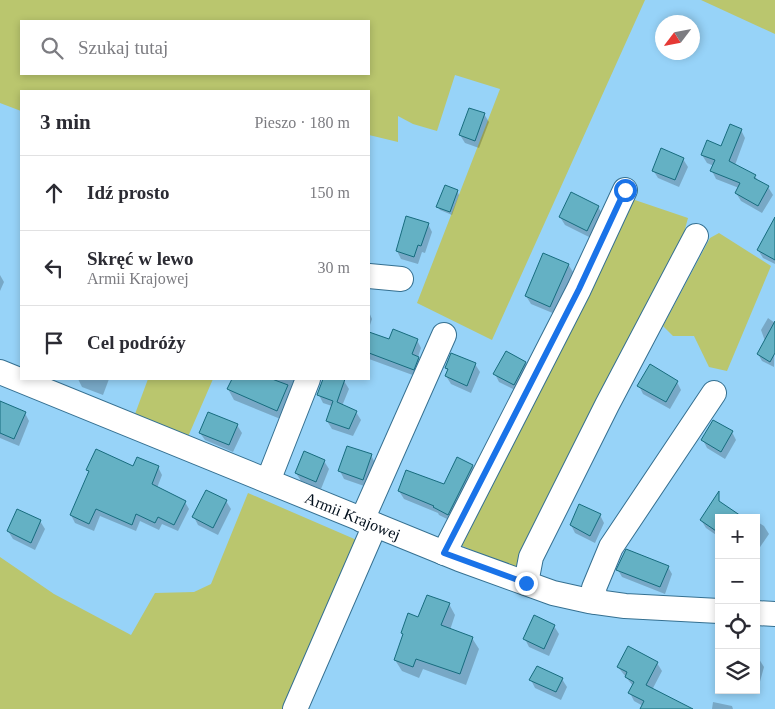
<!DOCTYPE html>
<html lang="pl">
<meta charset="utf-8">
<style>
:root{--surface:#fff;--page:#f7f7f7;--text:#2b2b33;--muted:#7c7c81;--line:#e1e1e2}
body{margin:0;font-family:"Times New Roman",serif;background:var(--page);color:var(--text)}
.controls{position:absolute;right:15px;bottom:15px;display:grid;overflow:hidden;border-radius:0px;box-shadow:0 2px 8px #0003}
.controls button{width:45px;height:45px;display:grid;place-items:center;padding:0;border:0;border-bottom:1px solid var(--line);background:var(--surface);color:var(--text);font:25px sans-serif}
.compass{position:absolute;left:655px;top:15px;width:45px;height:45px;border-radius:50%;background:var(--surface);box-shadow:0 2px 8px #0003;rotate:238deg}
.stop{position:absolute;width:15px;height:15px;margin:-11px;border:4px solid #1a73e8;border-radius:50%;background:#fff}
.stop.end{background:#1a73e8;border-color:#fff;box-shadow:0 1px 5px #0008}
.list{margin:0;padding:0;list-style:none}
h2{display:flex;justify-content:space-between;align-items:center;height:65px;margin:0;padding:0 20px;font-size:21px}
h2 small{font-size:16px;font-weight:400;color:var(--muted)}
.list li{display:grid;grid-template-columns:32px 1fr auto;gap:15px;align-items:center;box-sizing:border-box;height:75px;padding:0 20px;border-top:1px solid var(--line)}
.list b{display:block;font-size:19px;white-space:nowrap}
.list p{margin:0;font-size:16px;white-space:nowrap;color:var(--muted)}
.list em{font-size:16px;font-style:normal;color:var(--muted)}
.icon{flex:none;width:28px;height:28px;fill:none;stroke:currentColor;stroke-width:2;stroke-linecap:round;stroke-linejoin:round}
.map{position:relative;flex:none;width:775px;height:709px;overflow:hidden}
.search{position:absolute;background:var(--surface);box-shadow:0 2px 8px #0003;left:20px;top:20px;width:350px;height:55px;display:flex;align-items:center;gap:12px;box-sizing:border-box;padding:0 18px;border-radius:0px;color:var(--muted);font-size:19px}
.panel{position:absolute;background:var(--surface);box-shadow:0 2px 8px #0003;left:20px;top:90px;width:350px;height:290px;border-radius:0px}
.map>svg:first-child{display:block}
.green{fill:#bac66e;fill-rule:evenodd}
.shadow{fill:#0003}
.building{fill:#64b1c4;stroke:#176c7e}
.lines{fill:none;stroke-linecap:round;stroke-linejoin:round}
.minor-casing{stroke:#357091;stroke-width:26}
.minor{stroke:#fff;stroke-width:24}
.route{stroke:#1a73e8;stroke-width:6}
.labels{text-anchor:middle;stroke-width:4;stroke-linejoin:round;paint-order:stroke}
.street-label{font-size:16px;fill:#000e1b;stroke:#d7effe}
</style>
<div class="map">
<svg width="775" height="709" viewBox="0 0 775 709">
<rect width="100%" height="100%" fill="#97d3f8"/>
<path class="green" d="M0,0H645L492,340L417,303L500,89L455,75L437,131L413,124L398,116V142L369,135V91H21V111L0,103ZM21,21H369V74H21Z
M701,0H775V34Z
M629,198L688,218L682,240L521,572L458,544Z
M719,233L771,266L727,371L709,367L694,336H673L663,326L710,238Z
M148,379H213L187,439L135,414Z
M248,493L359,541L288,709H0V557L54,594L131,635L155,593L194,592L211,584Z"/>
<path class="shadow" d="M484,114L489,122L479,148L465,143L460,135Z
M741,130L745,138L735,165L755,176L758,181L768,187L773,195L762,213L741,201L736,193L739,188L716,179L712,171L714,166L707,163L702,155L722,148Z
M683,159L688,167L679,187L658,178L653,170Z
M457,191L459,195L452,215L440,210L438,207Z
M598,207L603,215L591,238L565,225L560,217Z
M428,224L432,232L425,253L422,252L418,264L401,259L397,251Z
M775,226V264L763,258L758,250Z
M568,264L573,272L555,314L531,304L526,296Z
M0,275L4,282L0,291Z
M369,312L372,319L369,328Z
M768,318L775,323L774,367L762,361L758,354L765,341L761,330Z
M369,334L390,341L417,340L421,348L418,357L423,366L418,377L369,359Z
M452,354L475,364L480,372L471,393L451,384L446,376L448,372L446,368Z
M525,363L530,371L519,392L499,382L495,374Z
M78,379H109L103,395L82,387Z
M233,379H305L283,420L234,400L228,389Z
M323,379H337L344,381L349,389L342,406L356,412L361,420L353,436L332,429L327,421L332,406L323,403L319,395Z
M677,382L681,390L670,409L643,394L639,386Z
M0,408L25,413L29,421L19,446L0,438Z
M237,425L242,433L233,452L205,440L200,433Z
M732,432L736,440L725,459L707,448L703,440Z
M371,455L375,463L367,487L344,479L340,471Z
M457,459L473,466L477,474L453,522L439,515L438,513L404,499L399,491L445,486Z
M324,461L329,469L321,489L301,481L296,473Z
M158,467L162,475L157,488L185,502L189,509L178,531L162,524L159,530L140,521L136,531L100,516L94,531L75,523L71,515L90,473L88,470Z
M715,500L719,518V537L706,528L701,520Z
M226,501L231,509L218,535L198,525L194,517Z
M600,515L604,523L595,543L575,533L571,525Z
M40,521L45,529L35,550L13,539L8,531Z
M756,521L764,526L769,534L756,553Z
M756,553L760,560L756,566Z
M668,567L672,574L665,594L622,577L618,570Z
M449,604L455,615L450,630L472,638L479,649L466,685L423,669L419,678L402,671L395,660L404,636L402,633L419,618Z
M554,626L559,634L549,656L529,647L525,639Z
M756,658L759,659L764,667L758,689L756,688Z
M657,663L662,671L652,690L688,709H641L643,706L634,701L630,693L633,686L618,667Z
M562,679L567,687L561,700L535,688L531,680Z
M713,702L732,706L733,709H712Z"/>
<path class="building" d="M469,108L485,113L475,141L459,135Z
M730,124L742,129L729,161L756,175L754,178L769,186L758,206L735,193L740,183L710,171L715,160L701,155L707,140L721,146Z
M661,148L684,158L675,180L652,171Z
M445,185L458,190L450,212L436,207Z
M571,192L599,206L587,231L559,217Z
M406,216L429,223L421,246L418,245L414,257L396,251Z
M775,217V260L757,250Z
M543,253L569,264L550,307L525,296Z
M775,321V353L770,362L757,354Z
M393,329L418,339L412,354L419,357L414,370L369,353V332L389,339Z
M506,351L526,362L514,385L493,374Z
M451,353L476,363L467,386L445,376L448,369L445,368Z
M650,364L678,381L666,402L637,386Z
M232,379H272L288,385L277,411L227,389Z
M323,379H345L337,402L357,411L349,429L326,421L333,401L317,395Z
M0,401L26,412L14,439L0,433Z
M208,412L238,424L229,445L199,433Z
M713,420L733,431L721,452L701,440Z
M347,446L372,454L363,480L338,471Z
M96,449L133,466L137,457L159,466L152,484L186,501L174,525L158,517L155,523L136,514L132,525L96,509L89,524L70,515L89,471L86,470Z
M304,451L325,460L316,482L295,473Z
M457,457L473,465L448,515L433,507L434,506L398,491L406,470L444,484Z
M206,490L227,500L213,528L192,517Z
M719,491V501L744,518H719V533L700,520Z
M579,504L601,514L590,536L570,525Z
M17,509L41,520L31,543L7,531Z
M626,549L669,566L660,587L616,570Z
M427,595L450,603L441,625L473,637L460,674L416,659L413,667L394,660L403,634L401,633L408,613L418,617Z
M534,615L555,625L544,649L523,639Z
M628,646L658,662L646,685L693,709H640L644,701L628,693L634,682L625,677L627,672L617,667Z
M537,666L563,678L556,692L529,680Z"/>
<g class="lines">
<defs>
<g id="minor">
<path d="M369,276L401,279"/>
<path id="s1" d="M0,372L459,559L553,593L589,601L625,606L719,611"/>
<path d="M268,481L308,379"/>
<path d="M362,520L444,335"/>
<path d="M444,553L579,289L625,190"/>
<path d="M526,583L531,557L607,405L696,236"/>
<path d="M595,602L594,588L611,547L714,393"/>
<path d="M756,613L775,614"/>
<path d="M295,709L375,525"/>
</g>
</defs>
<use href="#minor" class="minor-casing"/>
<use href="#minor" class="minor"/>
</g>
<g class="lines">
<path class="route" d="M526,583L444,553L579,289L625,190"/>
</g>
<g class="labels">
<g class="street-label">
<text dy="6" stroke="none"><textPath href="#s1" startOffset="381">Armii Krajowej</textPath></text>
</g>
</g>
</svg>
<div class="controls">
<button>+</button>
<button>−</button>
<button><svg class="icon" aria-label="locate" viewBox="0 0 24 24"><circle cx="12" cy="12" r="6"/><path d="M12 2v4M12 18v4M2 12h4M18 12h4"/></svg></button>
<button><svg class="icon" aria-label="layers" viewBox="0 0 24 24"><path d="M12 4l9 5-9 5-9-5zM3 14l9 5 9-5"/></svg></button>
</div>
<svg class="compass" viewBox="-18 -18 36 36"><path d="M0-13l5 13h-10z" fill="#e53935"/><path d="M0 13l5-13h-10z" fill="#7c7c81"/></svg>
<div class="stop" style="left:625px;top:190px"></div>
<div class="stop end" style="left:526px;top:583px"></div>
<div class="search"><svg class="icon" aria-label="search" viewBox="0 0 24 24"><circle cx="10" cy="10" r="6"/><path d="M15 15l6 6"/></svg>Szukaj tutaj</div>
<section class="panel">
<h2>3 min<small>Pieszo · 180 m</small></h2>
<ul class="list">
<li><svg class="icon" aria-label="ahead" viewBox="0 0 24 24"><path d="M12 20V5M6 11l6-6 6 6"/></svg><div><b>Idź prosto</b></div><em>150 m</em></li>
<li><svg class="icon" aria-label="left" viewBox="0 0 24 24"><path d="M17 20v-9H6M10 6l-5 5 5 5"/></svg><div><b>Skręć w lewo</b><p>Armii Krajowej</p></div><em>30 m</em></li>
<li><svg class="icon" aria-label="arrive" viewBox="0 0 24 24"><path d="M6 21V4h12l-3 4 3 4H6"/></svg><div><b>Cel podróży</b></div></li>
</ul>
</section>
</div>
